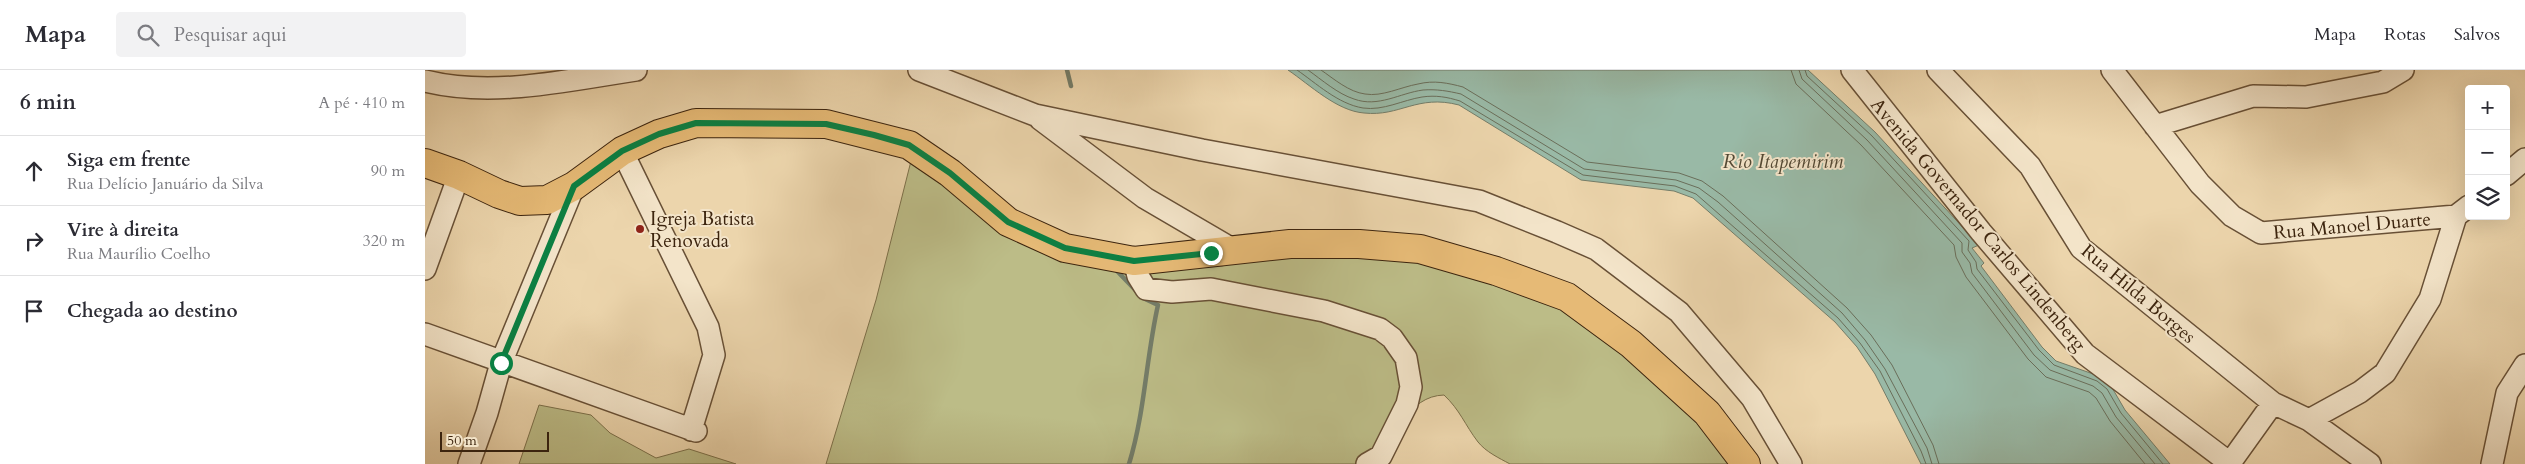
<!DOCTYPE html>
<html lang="pt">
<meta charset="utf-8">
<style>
:root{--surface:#fff;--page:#f2f2f3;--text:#2b2b33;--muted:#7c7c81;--line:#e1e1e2}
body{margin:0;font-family:Cardo,serif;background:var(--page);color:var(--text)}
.controls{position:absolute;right:15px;top:15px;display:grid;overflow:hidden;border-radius:5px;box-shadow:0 5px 20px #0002}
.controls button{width:45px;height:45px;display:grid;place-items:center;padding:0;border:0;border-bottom:1px solid var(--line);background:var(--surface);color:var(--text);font:25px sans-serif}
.scale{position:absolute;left:15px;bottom:12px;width:109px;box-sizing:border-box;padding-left:5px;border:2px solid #3c240e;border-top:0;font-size:14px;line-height:18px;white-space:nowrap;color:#3c240e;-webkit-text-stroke:4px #f3e4c9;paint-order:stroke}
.stop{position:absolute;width:15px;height:15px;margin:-11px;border:4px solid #0b8043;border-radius:50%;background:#fff}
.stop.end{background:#0b8043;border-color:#fff;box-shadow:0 1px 5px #0008}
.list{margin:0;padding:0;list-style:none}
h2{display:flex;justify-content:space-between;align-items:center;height:65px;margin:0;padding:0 20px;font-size:21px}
h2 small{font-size:16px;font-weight:400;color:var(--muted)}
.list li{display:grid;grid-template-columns:32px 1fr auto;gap:15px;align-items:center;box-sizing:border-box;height:70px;padding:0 20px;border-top:1px solid var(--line)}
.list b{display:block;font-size:19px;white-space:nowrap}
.list p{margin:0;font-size:16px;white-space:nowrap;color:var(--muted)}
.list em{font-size:16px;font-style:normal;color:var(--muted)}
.icon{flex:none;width:28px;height:28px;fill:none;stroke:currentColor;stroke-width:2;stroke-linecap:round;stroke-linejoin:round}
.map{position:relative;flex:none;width:2100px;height:394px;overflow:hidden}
header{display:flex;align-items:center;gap:30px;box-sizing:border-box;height:70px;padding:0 25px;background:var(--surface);border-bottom:1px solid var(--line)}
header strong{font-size:24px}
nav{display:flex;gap:28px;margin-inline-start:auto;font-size:18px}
.search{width:350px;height:45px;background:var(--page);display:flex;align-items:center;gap:12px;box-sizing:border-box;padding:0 18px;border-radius:5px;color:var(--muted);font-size:19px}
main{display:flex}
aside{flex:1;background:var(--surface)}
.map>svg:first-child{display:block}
.green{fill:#bcbc87;stroke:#7c704a}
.water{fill:#99b9a6;stroke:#747d69}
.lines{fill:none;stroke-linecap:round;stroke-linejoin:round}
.shore{stroke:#6a6e5a;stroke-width:1}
.stream{stroke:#747d69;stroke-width:4.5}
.minor-casing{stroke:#685036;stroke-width:24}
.major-casing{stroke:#3c240e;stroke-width:30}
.minor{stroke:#f3e4c9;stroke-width:21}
.major{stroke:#e6ba76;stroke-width:28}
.route{stroke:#0b8043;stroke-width:6}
.poi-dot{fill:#8f2418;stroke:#f3e4c9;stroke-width:2}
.labels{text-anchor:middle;stroke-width:4;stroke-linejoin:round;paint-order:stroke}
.poi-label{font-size:19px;fill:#3c240e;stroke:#f3e4c9;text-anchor:start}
.street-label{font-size:19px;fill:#3c240e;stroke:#f3e4c9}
.water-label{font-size:20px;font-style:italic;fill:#534934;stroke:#f3e4c9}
</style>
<header>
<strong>Mapa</strong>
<div class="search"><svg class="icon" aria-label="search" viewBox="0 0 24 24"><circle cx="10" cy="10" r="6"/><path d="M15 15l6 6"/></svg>Pesquisar aqui</div>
<nav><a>Mapa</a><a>Rotas</a><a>Salvos</a></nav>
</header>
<main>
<aside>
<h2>6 min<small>A pé · 410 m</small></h2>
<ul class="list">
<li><svg class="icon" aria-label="ahead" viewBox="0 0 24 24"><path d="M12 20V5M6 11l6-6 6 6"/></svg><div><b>Siga em frente</b><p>Rua Delício Januário da Silva</p></div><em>90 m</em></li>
<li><svg class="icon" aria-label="right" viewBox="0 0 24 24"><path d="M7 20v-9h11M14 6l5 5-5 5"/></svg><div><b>Vire à direita</b><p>Rua Maurílio Coelho</p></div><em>320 m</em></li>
<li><svg class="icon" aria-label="arrive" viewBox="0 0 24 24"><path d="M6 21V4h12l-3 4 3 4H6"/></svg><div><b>Chegada ao destino</b></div></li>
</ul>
</aside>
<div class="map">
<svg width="2100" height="394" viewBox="0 0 2100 394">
<rect width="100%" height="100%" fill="#ecd5ac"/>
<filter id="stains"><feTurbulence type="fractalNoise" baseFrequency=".004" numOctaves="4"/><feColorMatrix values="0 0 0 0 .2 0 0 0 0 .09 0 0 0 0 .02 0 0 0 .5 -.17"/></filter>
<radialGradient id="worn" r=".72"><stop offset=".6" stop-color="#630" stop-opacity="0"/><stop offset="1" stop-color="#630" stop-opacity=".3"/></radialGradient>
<path class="green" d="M487,87L517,106L715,201L797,196L832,187L986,188L1124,228L1173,261L1289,368L1309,394H1085C1074,388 1061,382 1053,372C1040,355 1035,340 1019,325C983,326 969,367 952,394H401L451,230Z
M114,335L166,345L185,363L231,388L264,379L311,394H94Z"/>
<path class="water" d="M863,0H1383L1450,62L1554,175L1547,178L1559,193L1556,196L1617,277L1631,291L1674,306L1686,316L1700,340L1745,394H1496L1450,304L1432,277L1410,252L1268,128L1249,121L1156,110L1034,35C992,24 975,47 939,43C912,41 885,15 863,0Z"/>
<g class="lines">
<path class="shore" d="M872,0C891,13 913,34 938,38C958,41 978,30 997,27C1011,25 1022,27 1035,31L1158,105L1250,116L1271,124L1413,248L1435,273L1455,301L1496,381L1501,394
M883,0C897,10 913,24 929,29C953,38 975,23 998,20C1012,19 1023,21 1036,24L1159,99L1251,110L1274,118L1293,132L1417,243L1440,270L1460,299L1502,378L1507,394
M896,0C909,9 924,22 940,24C957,27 976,17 993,14C1009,10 1023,13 1038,17L1162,92L1254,103L1277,111L1298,126L1422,238L1446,265L1467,295L1508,375L1514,394
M1366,0L1371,14L1436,75L1529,175L1531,187L1541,207L1603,289L1621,307L1664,322L1671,328L1685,351L1720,394
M1374,0L1377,9L1442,70L1537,173V182L1545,193L1547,203L1609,285L1625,300L1668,316L1677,323L1691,347L1730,394
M1380,0L1382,6L1447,66L1544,171L1543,180L1551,192L1552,199L1614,280L1629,295L1672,311L1682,319L1696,343L1738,394"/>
<path class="stream" d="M642,0L646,16
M692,201L718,228L733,235C721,288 720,342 704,394"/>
<defs>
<path id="minor" d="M494,0L610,45L777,80L1054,131L1132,162L1171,179L1254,242L1327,328L1366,394
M1427,0L1556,162L1660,284L1806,394
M1513,0L1605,96L1656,178L1848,333L1884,350L1945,394
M1687,0L1775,114L1807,146L1836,163L2031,146
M0,11C68,28 143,10 211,0
M615,49L720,128L809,180
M1730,56L1828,26L1881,27L1958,12L1978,0
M197,81L283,257L289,285L266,360
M2081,105L2100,89
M709,191L713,206L721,219L747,222L786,219L899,241L955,259L967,268L981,288L986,317L982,334L956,386L942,394
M0,199L34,105
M0,264L271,361
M1884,350L1935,322L1960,303L2005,229L2031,146L2044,136
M1805,393L1848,333
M44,394L62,343L76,293L149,116
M2067,394L2082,323L2100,295"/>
<path id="major" d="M0,93L34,105L74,124L95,131L122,130L149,116L197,81L234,64L271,53L401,54L484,75L525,103L583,152L640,178L709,191L865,174H934L995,179L1071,201L1142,227L1206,274L1282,343L1321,394"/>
</defs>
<use href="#minor" class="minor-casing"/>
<use href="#major" class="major-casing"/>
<use href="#minor" class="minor"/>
<use href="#major" class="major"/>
</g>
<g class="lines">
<path class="route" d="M76,293L149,116L197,81L234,64L271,53L401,54L449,65L484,75L525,103L583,152L640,178L709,191L786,183"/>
</g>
<circle class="poi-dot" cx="215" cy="159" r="5"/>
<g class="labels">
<g class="poi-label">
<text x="225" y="155">Igreja Batista<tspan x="225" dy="22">Renovada</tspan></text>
</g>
<g class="street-label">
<text transform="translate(1554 154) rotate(50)" y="7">Avenida Governador Carlos Lindenberg</text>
<text transform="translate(1927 155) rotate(-5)" y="7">Rua Manoel Duarte</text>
<text transform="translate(1714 223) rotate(40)" y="7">Rua Hilda Borges</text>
</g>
<g class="water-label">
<text x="1358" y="98">Rio Itapemirim</text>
</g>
</g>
<rect width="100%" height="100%" filter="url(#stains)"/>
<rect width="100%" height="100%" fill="url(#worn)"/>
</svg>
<div class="controls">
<button>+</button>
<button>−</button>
<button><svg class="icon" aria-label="layers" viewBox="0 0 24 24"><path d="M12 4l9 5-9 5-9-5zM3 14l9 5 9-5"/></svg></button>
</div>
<div class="scale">50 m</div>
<div class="stop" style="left:76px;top:293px"></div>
<div class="stop end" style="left:786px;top:183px"></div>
</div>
</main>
